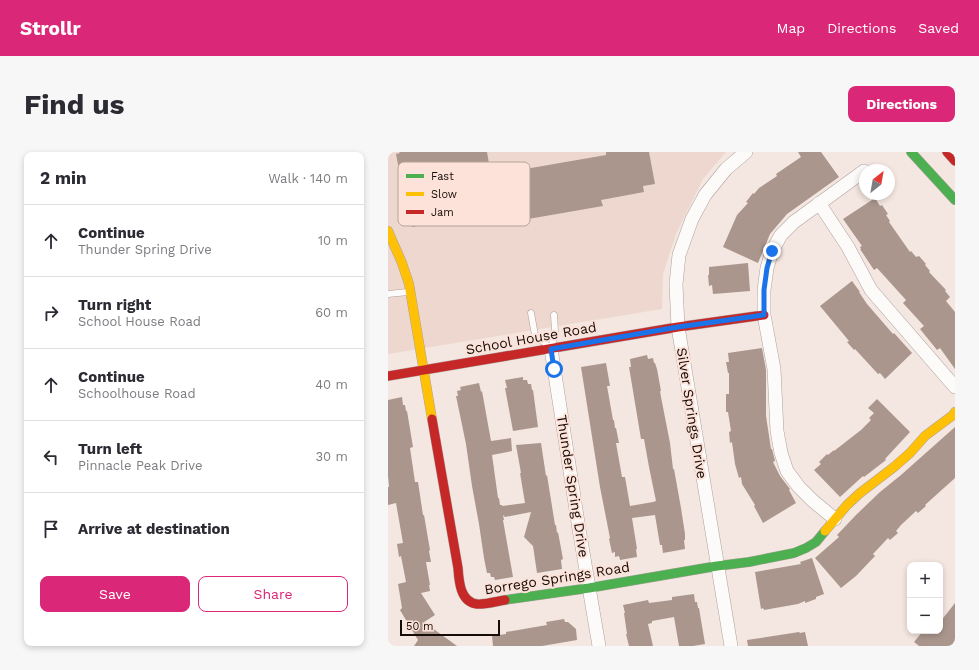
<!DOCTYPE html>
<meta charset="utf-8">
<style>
:root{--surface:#fff;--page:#f7f7f7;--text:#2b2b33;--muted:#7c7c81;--line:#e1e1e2;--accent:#db2777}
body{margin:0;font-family:"Work Sans",sans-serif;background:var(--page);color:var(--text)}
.controls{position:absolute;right:12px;bottom:12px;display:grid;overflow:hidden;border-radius:8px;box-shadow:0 2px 6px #0003}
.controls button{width:36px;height:36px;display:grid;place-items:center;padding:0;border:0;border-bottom:1px solid var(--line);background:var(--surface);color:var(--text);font:20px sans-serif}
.compass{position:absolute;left:471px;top:12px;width:36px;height:36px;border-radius:50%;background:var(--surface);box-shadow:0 2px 6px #0003;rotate:31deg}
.scale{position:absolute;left:12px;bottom:10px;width:100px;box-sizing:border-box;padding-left:4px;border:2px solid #150b07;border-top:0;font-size:11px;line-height:14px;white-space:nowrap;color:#150b07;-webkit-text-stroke:3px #fce2d8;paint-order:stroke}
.stop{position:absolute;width:12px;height:12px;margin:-9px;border:3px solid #1a73e8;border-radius:50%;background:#fff}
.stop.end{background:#1a73e8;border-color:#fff;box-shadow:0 1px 4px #0008}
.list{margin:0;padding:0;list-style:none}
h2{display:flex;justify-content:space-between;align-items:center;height:52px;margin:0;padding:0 16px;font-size:17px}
h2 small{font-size:13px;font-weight:400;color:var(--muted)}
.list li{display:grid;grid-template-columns:26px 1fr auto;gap:12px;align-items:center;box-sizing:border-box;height:72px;padding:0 16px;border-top:1px solid var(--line)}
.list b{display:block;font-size:15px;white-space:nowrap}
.list p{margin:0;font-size:13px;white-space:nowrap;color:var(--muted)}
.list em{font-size:13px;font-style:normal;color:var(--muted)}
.actions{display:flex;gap:8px;padding:12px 16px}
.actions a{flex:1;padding:9px 0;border:1px solid var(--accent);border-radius:8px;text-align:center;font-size:14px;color:var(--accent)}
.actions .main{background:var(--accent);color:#fff}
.icon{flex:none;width:22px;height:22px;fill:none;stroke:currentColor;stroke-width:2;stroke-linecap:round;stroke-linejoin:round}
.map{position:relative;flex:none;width:567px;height:494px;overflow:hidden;border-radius:8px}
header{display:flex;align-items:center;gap:24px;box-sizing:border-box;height:56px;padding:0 20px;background:var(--accent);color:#fff}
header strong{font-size:19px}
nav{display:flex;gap:22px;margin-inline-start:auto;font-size:14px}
.intro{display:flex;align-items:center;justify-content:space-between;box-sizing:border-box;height:96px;padding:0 24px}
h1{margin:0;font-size:28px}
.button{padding:10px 18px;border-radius:8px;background:var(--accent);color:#fff;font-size:14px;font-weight:700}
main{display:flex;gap:24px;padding:0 24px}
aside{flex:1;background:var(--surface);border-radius:8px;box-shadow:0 2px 6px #0003}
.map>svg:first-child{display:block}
.built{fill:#eed7ce}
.building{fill:#aa968d}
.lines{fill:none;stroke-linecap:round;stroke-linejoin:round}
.lane-casing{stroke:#ada19c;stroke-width:7}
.street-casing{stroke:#ada19c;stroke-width:14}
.fast-casing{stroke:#ada19c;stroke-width:10}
.slow-casing{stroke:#ada19c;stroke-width:10}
.jam-casing{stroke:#ada19c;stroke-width:10}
.lane{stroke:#fdfbfa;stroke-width:6}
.street{stroke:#fdfbfa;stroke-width:13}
.fast{stroke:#4caf50;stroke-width:9}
.slow{stroke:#ffc107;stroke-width:9}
.jam{stroke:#c62828;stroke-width:9}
.route{stroke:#1a73e8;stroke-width:5}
.labels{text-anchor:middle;stroke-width:4;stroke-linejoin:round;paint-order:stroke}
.street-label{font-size:14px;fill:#150b07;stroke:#fce2d8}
.key{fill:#fce2d8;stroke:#b7a299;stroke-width:1}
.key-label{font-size:11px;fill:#150b07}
</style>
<header>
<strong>Strollr</strong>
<nav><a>Map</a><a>Directions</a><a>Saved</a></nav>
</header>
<div class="intro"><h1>Find us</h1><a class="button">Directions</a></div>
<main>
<aside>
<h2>2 min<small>Walk · 140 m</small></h2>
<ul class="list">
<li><svg class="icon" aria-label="ahead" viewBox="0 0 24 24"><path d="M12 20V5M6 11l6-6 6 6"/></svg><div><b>Continue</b><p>Thunder Spring Drive</p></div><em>10 m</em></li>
<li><svg class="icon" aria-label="right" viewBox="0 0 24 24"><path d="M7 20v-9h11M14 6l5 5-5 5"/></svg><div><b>Turn right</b><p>School House Road</p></div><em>60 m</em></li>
<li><svg class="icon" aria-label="ahead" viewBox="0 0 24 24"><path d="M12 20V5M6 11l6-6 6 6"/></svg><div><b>Continue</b><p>Schoolhouse Road</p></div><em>40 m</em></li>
<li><svg class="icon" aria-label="left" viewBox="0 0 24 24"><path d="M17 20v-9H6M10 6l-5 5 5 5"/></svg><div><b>Turn left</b><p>Pinnacle Peak Drive</p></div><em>30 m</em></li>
<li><svg class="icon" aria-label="arrive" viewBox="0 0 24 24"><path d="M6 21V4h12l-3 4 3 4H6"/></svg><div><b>Arrive at destination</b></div></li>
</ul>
<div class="actions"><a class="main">Save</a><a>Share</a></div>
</aside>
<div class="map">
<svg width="567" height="494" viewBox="0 0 567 494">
<rect width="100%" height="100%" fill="#f4e6e0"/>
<path class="built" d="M0,0H338L315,27L288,82L275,122L274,157L0,202Z"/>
<path class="building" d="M11,0H99L103,23L218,3V0H261L267,32L255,34L256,40L213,48L215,54L105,73L98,30L62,36L68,67L24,75L18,39H15L8,2L12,1Z
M410,0H433L451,25L399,62L382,82L370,111L335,95L349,63L360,51L358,50L365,41L366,42L371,36L389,24L388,22L413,5Z
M487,46L492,54L494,53L500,62L498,63L502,69L501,70L522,100L523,99L528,105L531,104L538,112L537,113L542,119L541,120L558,138L557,139L562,145L558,149L567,160V217L552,196L549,198L532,177L536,174L515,151L518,148L489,116L486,118L472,97H473L472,95L474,94L455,67Z
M360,111L362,139L325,142L324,133L321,134L320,123H321V115Z
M464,129L472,140H471L479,152L505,182L506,181L524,201L497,227L492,221L490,222L467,197L466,198L459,190L461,189L432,154Z
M374,196L378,218V264L383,297H384L387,309L385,310L392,324L402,337L401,338L408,351L375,371L366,354L367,353L354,332L353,325L351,326L347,312L344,290L342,291L341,280L343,279L340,260H338V242H341V221H340L338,210H341L340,201Z
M259,203L260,207L265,206L266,211H267L269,217L273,239H272L273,245L282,291L285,317H286L293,356L297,382V388H296L297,397L275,401L274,393H272L267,363L244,366L249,397H248L249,405L232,408L231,404L227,405V400L224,401L221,387L222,386L212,335L193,215L218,211L222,234H219L225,268H226L227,276H228L231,291H228L234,325H237L242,354L265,350L268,349L261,315L256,287H253L241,215H243L242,207Z
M135,225V228H139L140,232H143L144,238H145L150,275L125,279L117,236H119L117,228Z
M91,231L93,240L94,239L103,289L123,286L124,299L104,303L110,346H111L112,353H114V354L137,351L132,321H133L128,293L153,291L158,324L159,323L167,373H168L169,381L170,380L175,407L173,408L174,417L149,421L145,394L136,385L143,360L117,365L115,363L116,368H115L125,425L107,428L106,425H103L102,421H99L96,406L91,372L84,334L78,292L68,244H70L69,239L73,238L72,235Z
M14,245L15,253H17L18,259H19L25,295L22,296L27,330H30L35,363H36L42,398L41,399L43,410H38L42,433H41L42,439L33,441L47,463L36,470L69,494H26L30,488L12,458L14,456L10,432L18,430L13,404L11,405L9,392L15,391L8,351L0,353V335H1L0,324V248Z
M489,247L522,280L497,307L498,308L476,325L475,324L452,345L426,318L433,312L431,310L439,302L440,303L446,298V299L473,278L483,268L481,266L486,261L480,256Z
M567,275V326L537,353L538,354L530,361L528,359L513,373L508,379L510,381L502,388L500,386L485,402L487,404L468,424L453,436L427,406L451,385L449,383L468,363L492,340L513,323Z
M424,406L436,442L428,445V447L417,451V449L410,452L376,458L375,456L373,457L367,420L413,412L412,410Z
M306,442L307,450H309L310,456H311L317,492L305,494H291L286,465L264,469V471L260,472L265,494H241L238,482H239L236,461H237L235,453L260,448L261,451L284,448V445Z
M567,451V494H531L526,490L535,479H552V470Z
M176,467L177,470H180L188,477L189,488L154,494H105L104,484L118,482V480L159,473L158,470Z
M411,480L412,481L417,480L420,494H360L359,488Z"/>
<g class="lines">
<defs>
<path id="lane" d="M0,142L20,140
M143,161L147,183L159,193
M164,194L167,179L166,163"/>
<path id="street" d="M431,51L460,95L483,138L567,235
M163,197L191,377L211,494
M447,367L425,349L411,335L399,319L393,301L389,279L386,217L376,163V138L379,116L384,99L393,83L406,70L476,19
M343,494L290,175L288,132L291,103L304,67L317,43L338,17L358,0"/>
<path id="fast" d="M523,0L567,48
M117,448L201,436L329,414L361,410L406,401L418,396L428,390L437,379"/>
<path id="slow" d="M0,79L14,111L21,132L44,267
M437,379L459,353L472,341L506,315L522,301L537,284L565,263L567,260"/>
<path id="jam" d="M559,0L567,9
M0,224L290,175L376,163
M44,267L70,416C71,429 72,450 89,452C96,453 110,449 117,448"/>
</defs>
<use href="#lane" class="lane-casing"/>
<use href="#street" class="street-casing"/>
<use href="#fast" class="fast-casing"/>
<use href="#slow" class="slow-casing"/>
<use href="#jam" class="jam-casing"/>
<use href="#lane" class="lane"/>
<use href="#street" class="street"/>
<use href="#fast" class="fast"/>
<use href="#slow" class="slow"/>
<use href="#jam" class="jam"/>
</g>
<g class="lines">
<path class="route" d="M166,217L163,197L290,175L376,163V138L379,116L384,99"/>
</g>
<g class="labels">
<g class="street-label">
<text transform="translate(143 186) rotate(-10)" y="5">School House Road</text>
<text transform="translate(304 261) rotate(81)" y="5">Silver Springs Drive</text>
<text transform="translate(185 334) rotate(81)" y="5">Thunder Spring Drive</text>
<text transform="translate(169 426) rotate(-9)" y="5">Borrego Springs Road</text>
</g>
</g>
<rect x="10" y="10" width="132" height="64" rx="6" class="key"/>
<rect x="18" y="22" width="18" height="4" fill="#4caf50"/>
<rect x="18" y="40" width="18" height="4" fill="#ffc107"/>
<rect x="18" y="58" width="18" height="4" fill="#c62828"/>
<g class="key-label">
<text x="43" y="28">Fast</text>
<text x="43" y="46">Slow</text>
<text x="43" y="64">Jam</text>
</g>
</svg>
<div class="controls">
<button>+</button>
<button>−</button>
</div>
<svg class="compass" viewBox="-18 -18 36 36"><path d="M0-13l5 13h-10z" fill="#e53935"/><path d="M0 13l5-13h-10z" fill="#7c7c81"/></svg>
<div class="scale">50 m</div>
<div class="stop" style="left:166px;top:217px"></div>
<div class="stop end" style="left:384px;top:99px"></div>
</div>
</main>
